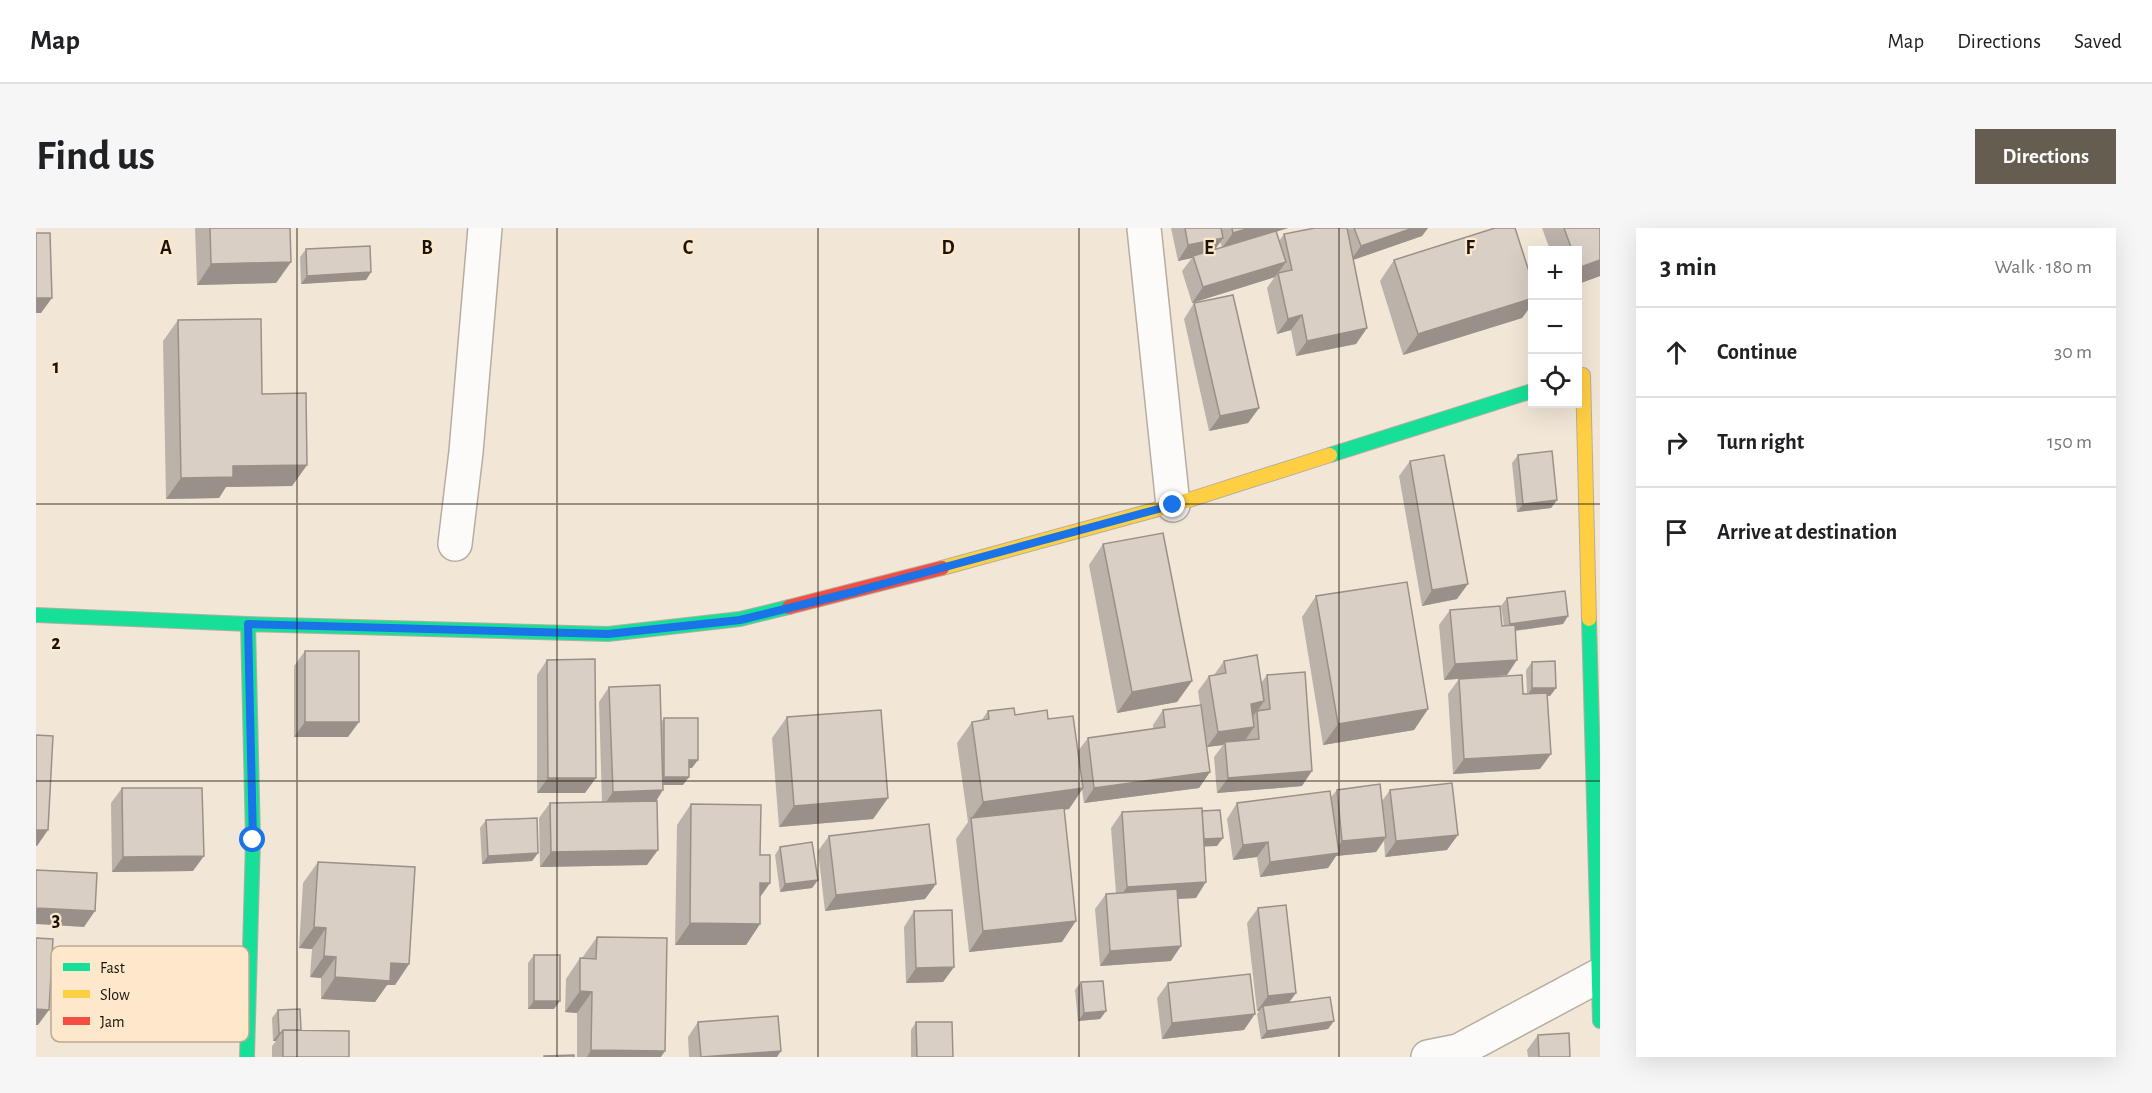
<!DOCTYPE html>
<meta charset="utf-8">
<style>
:root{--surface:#fff;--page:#f6f6f6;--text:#202124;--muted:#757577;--line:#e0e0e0;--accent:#665d51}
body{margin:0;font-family:"Alegreya Sans",sans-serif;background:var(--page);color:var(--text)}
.controls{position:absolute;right:18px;top:18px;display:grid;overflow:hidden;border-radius:0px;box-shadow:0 6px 24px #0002}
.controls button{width:54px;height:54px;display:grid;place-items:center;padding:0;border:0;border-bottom:2px solid var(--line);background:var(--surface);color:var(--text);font:30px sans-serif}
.stop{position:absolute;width:18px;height:18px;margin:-14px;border:4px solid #1a73e8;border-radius:50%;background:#fff}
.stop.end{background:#1a73e8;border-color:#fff;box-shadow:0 2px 6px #0008}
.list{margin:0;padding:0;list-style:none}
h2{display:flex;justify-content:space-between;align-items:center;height:78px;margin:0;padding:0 24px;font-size:26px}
h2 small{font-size:20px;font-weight:400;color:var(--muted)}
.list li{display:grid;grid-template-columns:39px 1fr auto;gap:18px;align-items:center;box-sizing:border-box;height:90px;padding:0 24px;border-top:2px solid var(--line)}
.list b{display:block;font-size:22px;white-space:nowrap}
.list em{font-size:20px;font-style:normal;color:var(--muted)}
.icon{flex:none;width:33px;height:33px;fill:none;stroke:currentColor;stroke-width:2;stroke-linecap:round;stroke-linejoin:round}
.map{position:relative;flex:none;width:1564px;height:829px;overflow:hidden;border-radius:0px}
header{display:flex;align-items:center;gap:36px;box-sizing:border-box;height:84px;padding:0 30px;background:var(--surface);border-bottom:2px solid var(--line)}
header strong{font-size:28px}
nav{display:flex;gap:33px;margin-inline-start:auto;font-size:21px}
.intro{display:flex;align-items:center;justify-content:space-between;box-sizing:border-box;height:144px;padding:0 36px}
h1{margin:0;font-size:42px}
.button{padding:15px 27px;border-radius:0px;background:var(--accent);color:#fff;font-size:21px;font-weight:700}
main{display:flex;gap:36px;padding:0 36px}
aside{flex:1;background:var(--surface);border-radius:0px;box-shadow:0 6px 24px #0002}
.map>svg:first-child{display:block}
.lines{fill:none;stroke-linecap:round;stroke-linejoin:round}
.street-casing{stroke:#b6ada1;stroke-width:36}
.fast-casing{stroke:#b6ada1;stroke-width:16}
.slow-casing{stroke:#b6ada1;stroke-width:16}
.jam-casing{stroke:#b6ada1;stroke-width:16}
.street{stroke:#fdfbf9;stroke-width:33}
.fast{stroke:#16e098;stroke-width:14}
.slow{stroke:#ffcf43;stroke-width:14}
.jam{stroke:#f24e42;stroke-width:14}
.wall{fill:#bbb2a9;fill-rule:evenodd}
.shaded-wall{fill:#999189}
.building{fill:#dacfc4;stroke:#999189;stroke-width:1.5}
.route{stroke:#1a73e8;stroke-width:8}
.grid{fill:none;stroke:#1b1309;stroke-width:1.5;stroke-opacity:0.55}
.key{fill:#fee8cb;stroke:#baa891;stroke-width:1.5}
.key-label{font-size:16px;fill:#1b1309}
.grid-label{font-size:20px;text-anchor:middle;font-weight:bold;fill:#1b1309;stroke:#fee8cb;stroke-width:4.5;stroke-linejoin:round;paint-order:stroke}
</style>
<header>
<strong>Map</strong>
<nav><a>Map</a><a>Directions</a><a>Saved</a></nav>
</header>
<div class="intro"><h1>Find us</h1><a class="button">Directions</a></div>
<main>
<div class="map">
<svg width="1564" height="829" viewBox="0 0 1564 829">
<rect width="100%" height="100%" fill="#f2e7d7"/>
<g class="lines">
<defs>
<path id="street" d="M1108,0L1137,277
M419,316L430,224L449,0
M1392,829L1422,823L1562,748"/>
<path id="fast" d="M1294,227L1496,163
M0,387L212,396L572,406L704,391L753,379
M1553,391L1564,793
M211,829L217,612L212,396"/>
<path id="slow" d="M1547,147L1553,391
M906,340L1137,277L1294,227"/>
<path id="jam" d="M753,379L906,340"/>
</defs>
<use href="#street" class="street-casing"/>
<use href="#fast" class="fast-casing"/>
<use href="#slow" class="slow-casing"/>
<use href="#jam" class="jam-casing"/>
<use href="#street" class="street"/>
<use href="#fast" class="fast"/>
<use href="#slow" class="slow"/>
<use href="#jam" class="jam"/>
</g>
<path class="wall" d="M159,0H254L255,34L240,55L161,57Z
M1135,0H1252L1240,4L1243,13L1248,6L1279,0H1392L1386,8L1317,32L1331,100L1320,116L1260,128L1255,102L1241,106L1231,60L1242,44L1239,49L1156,75L1146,43L1156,30L1142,33ZM1184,14L1186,19L1179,21Z
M1506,0H1564V48L1542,56V22H1514Z
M270,21L335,44L330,52L265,56L264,29Z
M1358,32L1497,56V75L1486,90L1367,127L1344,53Z
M1158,75L1223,180L1212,195L1173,203L1148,91Z
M142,92L226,166L271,237L256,258L190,259L183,270L130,271L127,113Z
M1482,227L1521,272L1515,280L1481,284L1476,235Z
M1374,233L1421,371L1386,378L1363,248Z
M1067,316L1156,453L1141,474L1081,485L1053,337Z
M1280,368L1392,481L1378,502L1287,517L1266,389Z
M1471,370L1532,388L1527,396L1479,403L1471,447L1408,452L1403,397L1414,382L1468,398L1465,378Z
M269,423L312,509H258V438Z
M511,432L549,565H501V447Z
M1188,433L1225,455L1231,447L1266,558L1181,565L1178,529L1187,517L1171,519L1166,485L1174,544L1163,560L1048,575L1046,562L1033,581L1028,582L1026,714L933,724L920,611L932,594L921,515L936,494L945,493L952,483L1012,491L1042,523L1052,510L1117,501V497L1127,482L1164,477L1162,463L1173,448L1178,447Z
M1496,434L1520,460L1514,468H1511L1504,541L1417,546L1412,466L1423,451L1487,466H1491L1490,442Z
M573,459L625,494L628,490L656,540H653L647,557H627L620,573L611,637L504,639L503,590L514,575L566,574L563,474Z
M751,489L852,570L837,591L743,599L736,510Z
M86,560L157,643L76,644L75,575Z
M1301,562L1346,573L1354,562L1411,622L1349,629L1348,613L1340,624L1300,628L1292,640L1224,649L1221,629L1197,632L1191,591L1201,575L1295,569Z
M655,576L724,627L734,655L724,669V696L710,717H639L641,597Z
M1166,583L1181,618H1168L1160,670L1142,671L1135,733L1064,738L1059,681L1070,666L1080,665L1075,600L1086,584Z
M450,592L502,625L496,633L446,636L444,600Z
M793,608L900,656L889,671L789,683L782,623Z
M744,619L782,652L776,660L744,664L739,627Z
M282,634L373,736L359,757H351L339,774L285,771V750L274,749L276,721L263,720L267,655Z
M1222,680L1260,765L1253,774L1298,793L1292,801L1225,811L1221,786L1223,783H1221L1211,695Z
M878,683L918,739L907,754L870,755L868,699Z
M561,709L625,829H541V785L529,784L530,751L544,730H546Z
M498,727L518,781H492V735Z
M1045,754L1070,783L1064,791L1042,793L1039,762Z
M1132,755L1208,802L1126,811L1121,770Z
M242,782L265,802L313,829H236V818L240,813H237L236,790Z
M662,794L741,829H653L652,809Z
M880,794L917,829H875V802Z
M1502,807L1534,829H1492L1491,822Z"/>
<path class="shaded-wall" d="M1213,0H1252L1186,20L1197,5Z
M1377,0H1392L1386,8L1314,33L1325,18Z
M1187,10L1176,26L1157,28L1156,30L1142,33L1152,17Z
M1564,32V48L1542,56V40Z
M255,34L240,55L161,57L175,36Z
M1250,34L1239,49L1156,75L1167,59Z
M335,44L330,52L265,56L271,48Z
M0,70H16L5,85H0Z
M1497,70V75L1486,90L1367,127L1382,106Z
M1266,87L1255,102L1241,106L1252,91Z
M1331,100L1320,116L1260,128L1271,113Z
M1223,180L1212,195L1173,203L1184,188Z
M271,237L256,258L190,259L183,270L130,271L145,250L197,238Z
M1521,272L1515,280L1481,284L1487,276Z
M1432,356L1421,371L1386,378L1396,362Z
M1532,388L1527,396L1469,404L1474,396Z
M1481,432L1471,447L1408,452L1419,436Z
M1156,453L1141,474L1081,485L1096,464Z
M1496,460H1520L1514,468H1491Z
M1228,473L1221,484V483L1216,489L1215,476Z
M1392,481L1378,502L1287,517L1302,496Z
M269,494H323L312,509H258Z
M1218,499L1208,514H1189L1187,517L1171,519L1182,504Z
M1515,526L1504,541L1417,546L1428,531Z
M653,532H662L656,540H647Z
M1276,543L1266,558L1181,565L1192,550Z
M1174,544L1163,560L1048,575L1058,560Z
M628,549H653L647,557H623Z
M512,550H560L549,565H501Z
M1047,560L1033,581L935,594V591L947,574Z
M627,562L617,578L566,580L577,564Z
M852,570L837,591L743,599L758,578Z
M0,602H12L1,618H0Z
M1422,607L1411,622L1349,629L1360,613Z
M1350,609L1340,624L1300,628L1292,640L1224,649L1234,634L1298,625L1306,613Z
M1187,610L1181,618L1160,619L1165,611Z
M1232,614L1221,629L1197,632L1207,617Z
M622,622L611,637L504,639L515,624Z
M502,625L496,633L446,636L452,628Z
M168,628L157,643L76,644L87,629Z
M782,652L776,660L744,664L749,656Z
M1170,654L1160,670L1080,674L1091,659Z
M724,655H734L719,676Z
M900,656L889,671L789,683L800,667Z
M0,680L59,683L48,699L0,696Z
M1040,693L1026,714L933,724L947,703Z
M654,695L724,696L710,717H639Z
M278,699L290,700L276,721L263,720Z
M1145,718L1135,733L1064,738L1074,723Z
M288,728L300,729L285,750L274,749Z
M355,735L373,736L359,757H351L339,774L285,771L299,749Z
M918,739L907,754L870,755L880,740Z
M544,763L556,764L541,785L529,784Z
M1260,765L1249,780L1227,778L1223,783H1221L1232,768Z
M498,773H524L518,781H492Z
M0,781L13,782L2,797H0Z
M1070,783L1064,791L1042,793L1048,785Z
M1219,786L1208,802L1126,811L1136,795Z
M1298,793L1292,801L1225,811L1231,803Z
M243,805H245L240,813H237Z
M555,822L629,823L625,829H551Z
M745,823L741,829H665Z"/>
<path class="building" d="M174,0H254L255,34L175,36Z
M1149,0H1185L1187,10L1152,17Z
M1196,0H1213L1197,5Z
M1279,0H1311L1331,100L1271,113L1266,87L1252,91L1242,45L1256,42L1248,6Z
M1318,0H1377L1325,18Z
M1459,0H1479L1497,56V70L1382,106L1358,32Z
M1528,0H1564V32L1542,40V22H1536Z
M1240,3L1250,34L1167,59L1157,28Z
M0,5H14L16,70H0Z
M334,18L335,44L271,48L270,21Z
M1197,67L1223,180L1184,188L1158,75Z
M225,91L226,166L270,165L271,237L197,238V249L145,250L142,92Z
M1516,223L1521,272L1487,276L1482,227Z
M1408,227L1432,356L1396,362L1374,233Z
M1127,305L1156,453L1096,464L1067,316Z
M1371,354L1392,481L1302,496L1280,368Z
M1529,363L1532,388L1474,396L1471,370Z
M1464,378L1466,398L1479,397L1481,432L1419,436L1414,382Z
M269,423H323V494H269Z
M1221,427L1228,473L1215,476L1218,499L1182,504L1173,448L1190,445L1188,433Z
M559,431L560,550H512L511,432Z
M1519,433L1520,460H1496V434Z
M1269,444L1276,543L1192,550L1189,514L1223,511L1221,483L1234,481L1231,447Z
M1486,447L1487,466L1511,465L1515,526L1428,531L1423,451Z
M624,457L627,562L577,564L573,459Z
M1165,477L1174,544L1058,560L1052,510L1129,499L1127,482Z
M978,480L979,487L1011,482L1012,491L1037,488L1047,560L947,574L936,494L953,491L952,483Z
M845,482L852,570L758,578L751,489Z
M628,490H662V532H653V549H628Z
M0,507L17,508L12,602H0Z
M1416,555L1422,607L1360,613L1354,562Z
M1344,556L1350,609L1306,613L1301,562Z
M86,560H166L168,628L87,629Z
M1294,563L1303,625L1234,634L1232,614L1207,617L1201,575Z
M621,573L622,622L515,624L514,575Z
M655,576L725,577L724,627H734V655H724V696L654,695Z
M1028,580L1040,693L947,703L935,590Z
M1166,580L1170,654L1091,659L1086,584Z
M1184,582L1187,610L1168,611L1166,583Z
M501,590L502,625L452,628L450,592Z
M893,596L900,656L800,667L793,608Z
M776,614L782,652L749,656L744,619Z
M282,634L379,639L373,736L355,735L354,753L299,749L300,729L288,728L290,700L278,699Z
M0,642L61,645L59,683L0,680Z
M1141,661L1145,718L1074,723L1070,666Z
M1250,677L1260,765L1232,768L1222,680Z
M916,682L918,739L880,740L878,683Z
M561,709L631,710L629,823L555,822L556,764L544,763V730L560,731Z
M0,710L17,711L13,782L0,781Z
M498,727H524V773H498Z
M1214,746L1219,786L1136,795L1132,755Z
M1067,753L1070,783L1048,785L1045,754Z
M1294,769L1298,793L1231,803L1227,778Z
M264,781L265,802H247L245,805H243L242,782Z
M742,788L745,823L665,829L662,794Z
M880,794H916L917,829H881Z
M247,802L313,803V829H247Z
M1533,805L1534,829H1503L1502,807Z
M538,827V829H508V828Z"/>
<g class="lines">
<path class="route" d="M217,612L212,396L572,406L704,392L821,363L1137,277"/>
</g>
<path class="grid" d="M261,0V829M521,0V829M782,0V829M1043,0V829M1303,0V829M0,276H1564M0,553H1564"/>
<rect x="15" y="718" width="198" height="96" rx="9" class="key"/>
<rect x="27" y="735" width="27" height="8" fill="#16e098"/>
<rect x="27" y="762" width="27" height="8" fill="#ffcf43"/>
<rect x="27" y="789" width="27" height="8" fill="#f24e42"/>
<g class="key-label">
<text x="64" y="745">Fast</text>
<text x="64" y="772">Slow</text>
<text x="64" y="799">Jam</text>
</g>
<g class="grid-label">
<text x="130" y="26">A</text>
<text x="391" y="26">B</text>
<text x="652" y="26">C</text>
<text x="912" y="26">D</text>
<text x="1173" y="26">E</text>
<text x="1434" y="26">F</text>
<text x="20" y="145">1</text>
<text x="20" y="421">2</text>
<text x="20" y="698">3</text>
</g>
</svg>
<div class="controls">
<button>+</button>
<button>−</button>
<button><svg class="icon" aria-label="locate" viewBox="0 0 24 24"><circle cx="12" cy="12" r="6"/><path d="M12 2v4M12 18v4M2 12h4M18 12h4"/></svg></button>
</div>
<div class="stop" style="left:217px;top:612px"></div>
<div class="stop end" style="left:1137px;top:277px"></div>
</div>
<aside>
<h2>3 min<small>Walk · 180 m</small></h2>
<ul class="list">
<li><svg class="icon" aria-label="ahead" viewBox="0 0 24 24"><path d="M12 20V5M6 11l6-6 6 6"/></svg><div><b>Continue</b></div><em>30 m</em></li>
<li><svg class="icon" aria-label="right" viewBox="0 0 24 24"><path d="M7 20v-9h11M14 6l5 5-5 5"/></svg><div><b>Turn right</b></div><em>150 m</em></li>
<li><svg class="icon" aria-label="arrive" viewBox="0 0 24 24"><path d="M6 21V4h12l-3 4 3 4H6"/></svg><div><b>Arrive at destination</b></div></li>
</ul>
</aside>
</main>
